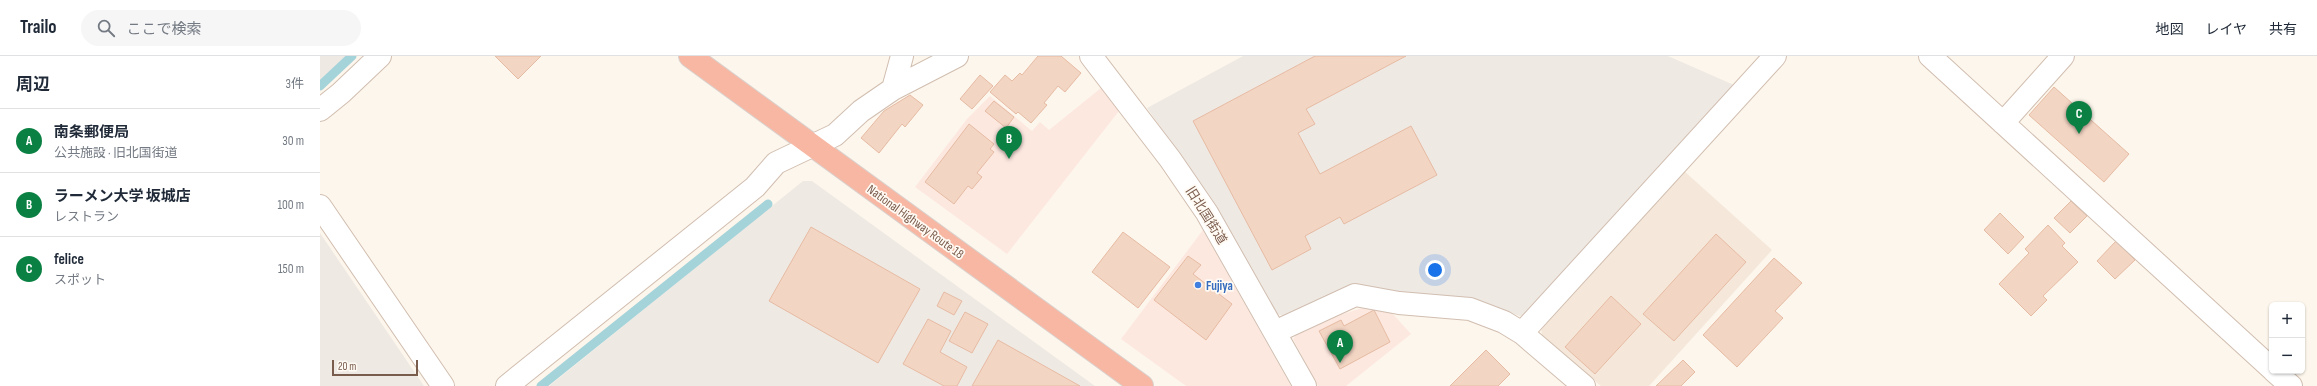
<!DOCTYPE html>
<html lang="ja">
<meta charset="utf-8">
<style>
:root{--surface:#fff;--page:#f6f6f7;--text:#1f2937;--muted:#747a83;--line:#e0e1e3;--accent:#0b8043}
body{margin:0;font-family:"Sofia Sans Condensed","Noto Sans JP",sans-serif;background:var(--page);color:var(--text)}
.controls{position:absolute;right:12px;bottom:12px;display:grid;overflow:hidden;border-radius:6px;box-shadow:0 1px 3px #0004}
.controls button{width:36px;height:36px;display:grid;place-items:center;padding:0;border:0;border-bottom:1px solid var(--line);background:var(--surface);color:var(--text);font:20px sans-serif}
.scale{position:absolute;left:12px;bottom:10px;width:86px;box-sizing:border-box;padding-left:4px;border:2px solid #7a5c4d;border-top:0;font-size:11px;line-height:14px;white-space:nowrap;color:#7a5c4d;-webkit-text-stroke:3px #fffaf3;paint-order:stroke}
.you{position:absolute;left:1115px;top:214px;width:14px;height:14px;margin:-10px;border:3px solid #fff;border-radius:50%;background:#1a73e8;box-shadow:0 0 0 6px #1a73e833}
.badge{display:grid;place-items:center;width:26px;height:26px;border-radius:50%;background:var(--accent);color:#fff;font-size:13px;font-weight:700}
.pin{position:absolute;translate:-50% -33px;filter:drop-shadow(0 1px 2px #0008)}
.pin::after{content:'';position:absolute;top:21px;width:14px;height:12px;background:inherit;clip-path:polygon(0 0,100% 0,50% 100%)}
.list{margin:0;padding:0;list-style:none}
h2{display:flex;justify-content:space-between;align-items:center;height:52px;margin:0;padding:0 16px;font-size:17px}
h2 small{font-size:13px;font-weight:400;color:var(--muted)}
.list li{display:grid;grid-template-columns:26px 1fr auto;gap:12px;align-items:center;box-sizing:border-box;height:64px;padding:0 16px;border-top:1px solid var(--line)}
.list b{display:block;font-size:15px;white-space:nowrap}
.list p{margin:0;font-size:13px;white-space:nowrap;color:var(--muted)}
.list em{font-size:13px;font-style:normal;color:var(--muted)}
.icon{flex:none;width:22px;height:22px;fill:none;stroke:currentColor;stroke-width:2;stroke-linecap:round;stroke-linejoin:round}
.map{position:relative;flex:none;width:1997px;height:330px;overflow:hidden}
header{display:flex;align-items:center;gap:24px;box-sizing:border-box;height:56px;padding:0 20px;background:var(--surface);border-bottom:1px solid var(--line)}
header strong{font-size:19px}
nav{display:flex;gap:22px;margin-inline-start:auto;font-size:14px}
.search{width:280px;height:36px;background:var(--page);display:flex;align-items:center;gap:10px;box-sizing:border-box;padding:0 14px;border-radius:22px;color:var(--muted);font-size:15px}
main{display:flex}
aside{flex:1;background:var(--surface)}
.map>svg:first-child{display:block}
.residential{fill:#f5e8da}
.commercial{fill:#fde8e0}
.industrial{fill:#efe9e4}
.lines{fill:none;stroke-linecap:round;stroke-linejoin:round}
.stream{stroke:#a5d3da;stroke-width:9}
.building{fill:#f3d5c3;stroke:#e6bba3}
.minor-casing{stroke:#d1beb0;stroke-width:24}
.highway-casing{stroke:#dad1cd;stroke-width:24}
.minor{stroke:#fff;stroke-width:22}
.highway{stroke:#f7b7a3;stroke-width:22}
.shop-dot{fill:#3f7fe0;stroke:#fffaf3;stroke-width:1.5}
.labels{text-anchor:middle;stroke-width:3.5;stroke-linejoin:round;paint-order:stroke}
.street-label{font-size:13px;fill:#7a5c4d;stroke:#fffaf3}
.shop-label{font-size:13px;font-weight:bold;fill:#366cbe;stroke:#fffaf3;text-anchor:start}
</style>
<header>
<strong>Trailo</strong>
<div class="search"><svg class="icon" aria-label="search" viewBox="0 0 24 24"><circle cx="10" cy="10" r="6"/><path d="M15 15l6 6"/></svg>ここで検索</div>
<nav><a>地図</a><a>レイヤ</a><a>共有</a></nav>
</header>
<main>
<aside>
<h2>周辺<small>3件</small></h2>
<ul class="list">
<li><span class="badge">A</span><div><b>南条郵便局</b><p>公共施設 · 旧北国街道</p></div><em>30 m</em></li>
<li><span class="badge">B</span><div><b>ラーメン大学 坂城店</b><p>レストラン</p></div><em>100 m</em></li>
<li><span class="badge">C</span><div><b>felice</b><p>スポット</p></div><em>150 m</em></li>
</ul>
</aside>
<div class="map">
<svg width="1997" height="330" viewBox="0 0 1997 330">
<rect width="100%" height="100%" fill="#fdf6ec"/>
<path class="residential" d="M1364,115L1452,194L1329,330H1281L1222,279L1221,273Z"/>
<path class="commercial" d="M781,32L799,55L687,198L595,131L647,63L670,40L712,75L720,66L729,74Z
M883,174L971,330H866L801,283Z
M1042,252L1072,257L1091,278L1026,330H998L973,283L976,279L1020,259Z"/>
<path class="industrial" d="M0,0H26L0,24Z
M923,0H1348L1414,29L1203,261L1151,243L1081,236L1044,229L1029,231L964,260L957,258L896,150L827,52Z
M483,125H492L775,330H229Z
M0,177L104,330H0Z"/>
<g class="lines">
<path class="stream" d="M0,30L32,0
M221,330L448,148"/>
</g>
<path class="building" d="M175,0H221L198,23Z
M718,0H741L761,17L745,36L738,30L724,47L727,49L711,67L698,56L696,58L670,36L685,19L692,25L700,17L702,19Z
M995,0H1086L986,53L995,68L978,77L1000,118L1091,70L1117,119L1024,168L1020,161L985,180L991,193L952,214L873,65Z
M660,19L673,30L652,53L640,43Z
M1734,31L1809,98L1784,126L1709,59Z
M590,39L603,49L585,71L582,68L559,97L541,82L564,55Z
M674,45L694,61L686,72L665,55Z
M649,68L674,88L670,93L674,96L657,117L662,121L652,133L648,130L634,148L605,126Z
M1751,145L1767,160L1750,177L1734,162Z
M1680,157L1704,181L1688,198L1664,174Z
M1728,169L1745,187L1742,190L1758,206L1723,240L1727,244L1711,260L1679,228L1709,197L1705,193Z
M491,171L600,233L558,307L449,245Z
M803,176L850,211L818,252L772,216Z
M1396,178L1426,206L1354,285L1323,258Z
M1796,185L1815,204L1795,223L1777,205Z
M868,200L881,209L873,218L912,248L886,284L834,244Z
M1454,202L1482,227L1455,255L1463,262L1417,311L1383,279Z
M624,236L642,245L634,259L617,250Z
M1291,240L1321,268L1275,318L1245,291Z
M1054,254L1070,286L1020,313L999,275L1021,264L1024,270Z
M645,256L668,268L652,297L629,285Z
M608,263L631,275L620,296L647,311L637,330H624L583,308Z
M678,284L760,330H652Z
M1166,294L1190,318L1178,330H1130Z
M1363,304L1375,316L1361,330H1336Z"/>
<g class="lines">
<defs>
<path id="minor" d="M771,0L850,103L887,157L985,330
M1610,0L1952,313
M573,33L582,0
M0,54L21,37L60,0
M1683,67L1743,0
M0,150L123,330
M955,276L1035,239L1079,247L1150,253L1184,266L1202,277L1264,330
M1202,277L1455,0
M1954,315L1971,330
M187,330L435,131L456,107L515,79L541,55L573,33L637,0"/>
<path id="highway" d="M370,0L822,330"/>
</defs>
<use href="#minor" class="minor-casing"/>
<use href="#highway" class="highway-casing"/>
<use href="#minor" class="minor"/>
<use href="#highway" class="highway"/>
</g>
<circle class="shop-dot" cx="878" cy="229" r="4"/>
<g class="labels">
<g class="street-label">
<text transform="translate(887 159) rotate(58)" y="5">旧北国街道</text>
<text transform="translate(596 165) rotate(36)" y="5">National Highway Route 18</text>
</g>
<g class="shop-label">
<text x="886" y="234">Fujiya</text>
</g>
</g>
</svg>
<div class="controls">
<button>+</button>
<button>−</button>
</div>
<div class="scale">20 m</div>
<div class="you"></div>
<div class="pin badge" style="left:1020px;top:307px">A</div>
<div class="pin badge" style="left:689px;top:103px">B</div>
<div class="pin badge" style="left:1759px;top:78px">C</div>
</div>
</main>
